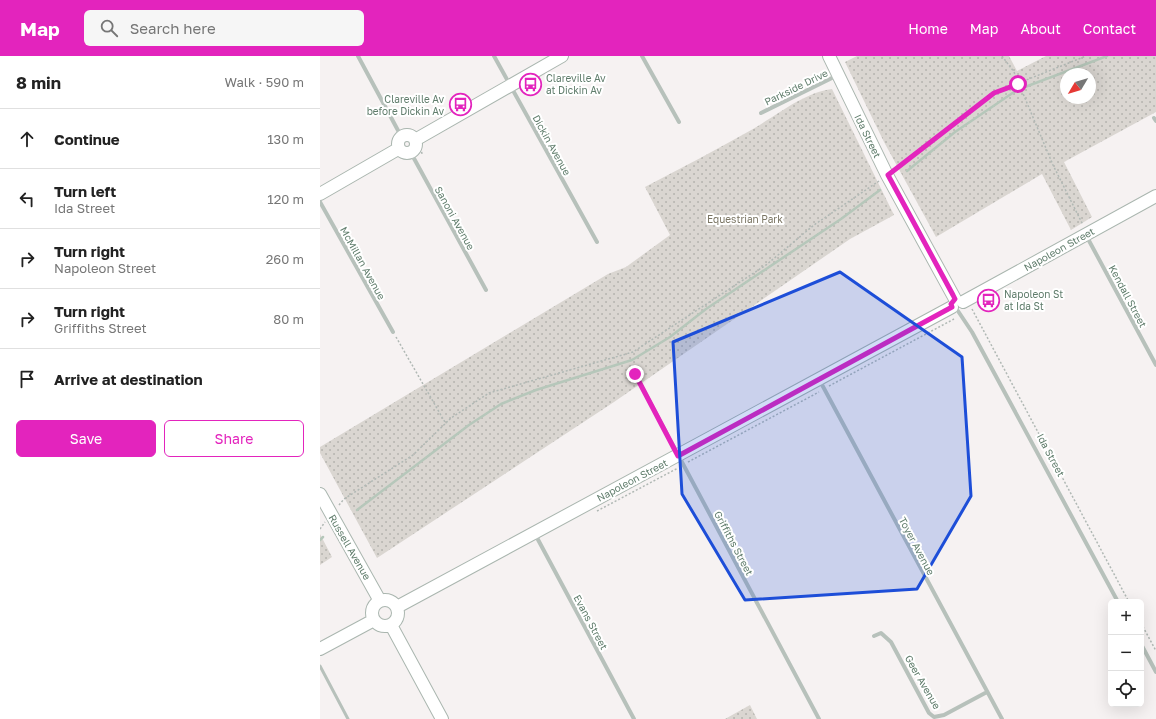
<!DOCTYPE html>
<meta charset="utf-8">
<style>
:root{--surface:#fff;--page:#f6f6f6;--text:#222;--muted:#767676;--line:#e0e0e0;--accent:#e324bd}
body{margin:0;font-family:"Golos Text",sans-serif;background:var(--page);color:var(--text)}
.controls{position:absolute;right:12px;bottom:12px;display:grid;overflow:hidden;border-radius:6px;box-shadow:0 4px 16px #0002}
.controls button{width:36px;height:36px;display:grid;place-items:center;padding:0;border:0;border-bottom:1px solid var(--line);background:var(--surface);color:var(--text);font:20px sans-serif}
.compass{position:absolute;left:740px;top:12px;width:36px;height:36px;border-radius:50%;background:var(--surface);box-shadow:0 4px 16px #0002;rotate:232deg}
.stop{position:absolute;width:12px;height:12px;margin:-9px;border:3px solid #e324bd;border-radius:50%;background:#fff}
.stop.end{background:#e324bd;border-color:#fff;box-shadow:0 1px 4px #0008}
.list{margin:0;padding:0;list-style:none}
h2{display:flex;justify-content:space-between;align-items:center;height:52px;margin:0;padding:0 16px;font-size:17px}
h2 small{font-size:13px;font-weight:400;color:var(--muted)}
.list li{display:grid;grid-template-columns:26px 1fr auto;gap:12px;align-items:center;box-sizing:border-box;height:60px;padding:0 16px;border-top:1px solid var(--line)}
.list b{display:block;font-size:15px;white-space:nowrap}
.list p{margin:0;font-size:13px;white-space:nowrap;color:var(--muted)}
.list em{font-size:13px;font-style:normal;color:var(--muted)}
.actions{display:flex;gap:8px;padding:12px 16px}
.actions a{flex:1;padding:9px 0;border:1px solid var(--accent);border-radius:6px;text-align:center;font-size:14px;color:var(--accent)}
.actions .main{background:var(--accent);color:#fff}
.icon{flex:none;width:22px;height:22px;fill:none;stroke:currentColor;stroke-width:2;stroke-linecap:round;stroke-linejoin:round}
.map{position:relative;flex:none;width:836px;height:663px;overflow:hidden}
header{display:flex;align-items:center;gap:24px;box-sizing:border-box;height:56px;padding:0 20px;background:var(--accent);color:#fff}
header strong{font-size:19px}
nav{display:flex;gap:22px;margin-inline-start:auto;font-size:14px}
.search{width:280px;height:36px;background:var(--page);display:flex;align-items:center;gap:10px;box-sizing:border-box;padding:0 14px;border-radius:6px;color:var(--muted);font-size:15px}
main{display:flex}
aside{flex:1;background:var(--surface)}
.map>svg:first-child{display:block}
.park{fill:url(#park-dots);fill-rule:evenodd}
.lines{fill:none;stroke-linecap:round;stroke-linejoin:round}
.stream{stroke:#b6c7ba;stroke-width:2.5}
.secondary-casing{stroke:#aab6af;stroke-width:14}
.path{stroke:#b0b8b4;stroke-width:1.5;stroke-dasharray:2 2;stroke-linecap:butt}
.lane{stroke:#b7c1bb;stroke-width:3}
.street{stroke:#b7c1bb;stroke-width:4}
.secondary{stroke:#fff;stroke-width:12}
.route{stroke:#e324bd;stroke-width:5}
.marked{fill:#1d4ed8;fill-opacity:0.2;stroke:#1d4ed8;stroke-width:3;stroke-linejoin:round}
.labels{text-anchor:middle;stroke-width:4;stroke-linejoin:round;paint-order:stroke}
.poi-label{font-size:10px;fill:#607d6c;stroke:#fff;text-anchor:start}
.street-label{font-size:10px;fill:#607d6c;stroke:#fff}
.park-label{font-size:10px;fill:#7a7563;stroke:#fff}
</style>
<header>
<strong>Map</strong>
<div class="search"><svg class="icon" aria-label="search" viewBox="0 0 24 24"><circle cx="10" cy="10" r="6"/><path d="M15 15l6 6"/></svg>Search here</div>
<nav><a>Home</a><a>Map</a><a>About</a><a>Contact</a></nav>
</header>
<main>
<aside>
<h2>8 min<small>Walk · 590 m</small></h2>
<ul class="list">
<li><svg class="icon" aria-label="ahead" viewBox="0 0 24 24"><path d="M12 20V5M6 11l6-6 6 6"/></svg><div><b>Continue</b></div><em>130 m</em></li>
<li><svg class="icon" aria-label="left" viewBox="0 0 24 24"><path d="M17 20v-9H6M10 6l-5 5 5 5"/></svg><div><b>Turn left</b><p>Ida Street</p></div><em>120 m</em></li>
<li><svg class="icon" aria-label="right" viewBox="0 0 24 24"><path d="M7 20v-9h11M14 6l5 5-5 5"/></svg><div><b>Turn right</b><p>Napoleon Street</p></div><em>260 m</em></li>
<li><svg class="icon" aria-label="right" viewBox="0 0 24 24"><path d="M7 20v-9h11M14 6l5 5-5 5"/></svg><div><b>Turn right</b><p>Griffiths Street</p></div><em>80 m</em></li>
<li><svg class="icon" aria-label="arrive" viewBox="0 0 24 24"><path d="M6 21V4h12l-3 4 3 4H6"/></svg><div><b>Arrive at destination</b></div></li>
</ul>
<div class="actions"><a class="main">Save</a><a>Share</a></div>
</aside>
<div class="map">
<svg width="836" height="663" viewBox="0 0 836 663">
<defs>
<pattern id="park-dots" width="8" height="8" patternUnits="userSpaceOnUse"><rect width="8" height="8" fill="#dad6d1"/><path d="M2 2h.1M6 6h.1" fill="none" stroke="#b4b3ae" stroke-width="1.8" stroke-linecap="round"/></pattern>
</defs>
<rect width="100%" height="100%" fill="#f6f2f2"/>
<path class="park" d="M537,0H689L697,15L726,0H836V56L744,106L772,161L751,174L722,118L616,181L564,86L525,6ZM746,18H770V42H746Z
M512,33L574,159L530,183L294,346L57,502L0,397V391L288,218L306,211L350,179L325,131C361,112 398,93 433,73C457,59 485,36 512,33Z
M0,478L12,501L0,509Z
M430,649L437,663H405Z"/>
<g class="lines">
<path class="stream" d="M587,115L635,76L697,34L787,0
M37,454L149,369L181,348L216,334L312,304L350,281L386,253L521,163L560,134
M0,484L3,481"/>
<defs>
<path id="secondary" d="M509,0L567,119L635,243
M78 88a9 9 0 1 1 18 0a9 9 0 1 1-18 0Z
M95,84L242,0
M0,138L78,93
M643,246L836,140
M0,438L60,545
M52 557a13 13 0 1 1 26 0a13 13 0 1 1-26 0Z
M77,551L632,251
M71,569L122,663
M0,593L54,564"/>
</defs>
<use href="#secondary" class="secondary-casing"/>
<path class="path" d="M682,0L694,16L733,109L763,169
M101,92L102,98
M575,113L674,37L766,0
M652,253L809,546
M76,281L126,368
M509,330L634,263
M368,406L499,336
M19,449L24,443L93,399L131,362L169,337L313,296L446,209L494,169L559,125
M277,455L358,412
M0,473L5,466
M821,567L836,595"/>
<path class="lane" d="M0,610L28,663"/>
<path class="street" d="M38,0L81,80
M174,0L277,186
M322,0L359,66
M441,57L516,20
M834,62L836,65
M91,97L166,234
M0,146L73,276
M767,181L836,309
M638,255L652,276L798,546
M315,318L499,663
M500,325L682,663
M215,478L314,663
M554,580L561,577L571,586L609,657L614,661L624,659L667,636
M821,588L836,616"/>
<use href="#secondary" class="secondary"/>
</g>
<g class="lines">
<path class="route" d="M315,318L358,400L632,251L631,248L635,243L633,239L568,119L674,37L698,28"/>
</g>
<path class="marked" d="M520,216L642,301L651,440L597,533L425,544L362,438L353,286Z"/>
<defs>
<symbol id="bus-ring" viewBox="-11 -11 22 22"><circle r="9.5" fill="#fff" stroke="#e324bd" stroke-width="1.5"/><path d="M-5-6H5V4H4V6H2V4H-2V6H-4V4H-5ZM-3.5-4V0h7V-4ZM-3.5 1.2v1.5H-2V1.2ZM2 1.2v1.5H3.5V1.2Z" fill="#e324bd"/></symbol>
</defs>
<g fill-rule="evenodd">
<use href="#bus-ring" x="198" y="16" width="25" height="25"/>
<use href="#bus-ring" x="128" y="36" width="25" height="25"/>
<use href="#bus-ring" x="656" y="232" width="25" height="25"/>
</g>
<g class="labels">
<g class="poi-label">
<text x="226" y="26">Clareville Av<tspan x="226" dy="12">at Dickin Av</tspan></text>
<text x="124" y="47" text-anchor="end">Clareville Av<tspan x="124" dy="12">before Dickin Av</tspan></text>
<text x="684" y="242">Napoleon St<tspan x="684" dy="12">at Ida St</tspan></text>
</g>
<g class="street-label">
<text transform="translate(476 31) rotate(-26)" y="4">Parkside Drive</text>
<text transform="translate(548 80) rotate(64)" y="4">Ida Street</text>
<text transform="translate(232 89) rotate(61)" y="4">Dickin Avenue</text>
<text transform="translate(135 162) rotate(61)" y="4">Sanoni Avenue</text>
<text transform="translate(739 193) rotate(-29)" y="4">Napoleon Street</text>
<text transform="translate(43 207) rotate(61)" y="4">McMillan Avenue</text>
<text transform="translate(808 240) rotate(62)" y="4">Kendall Street</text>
<text transform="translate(731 399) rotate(62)" y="4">Ida Street</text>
<text transform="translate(312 424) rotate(-28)" y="4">Napoleon Street</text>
<text transform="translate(414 487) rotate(62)" y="4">Griffiths Street</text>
<text transform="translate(597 490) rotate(62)" y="4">Toyer Avenue</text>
<text transform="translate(30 491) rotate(60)" y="4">Russell Avenue</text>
<text transform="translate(271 566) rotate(62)" y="4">Evans Street</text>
<text transform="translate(603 626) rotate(60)" y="4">Geer Avenue</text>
</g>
<g class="park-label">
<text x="425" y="167">Equestrian Park</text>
</g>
</g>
</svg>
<div class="controls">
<button>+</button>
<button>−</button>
<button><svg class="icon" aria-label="locate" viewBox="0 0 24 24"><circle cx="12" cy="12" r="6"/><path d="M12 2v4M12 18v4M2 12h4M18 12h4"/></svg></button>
</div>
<svg class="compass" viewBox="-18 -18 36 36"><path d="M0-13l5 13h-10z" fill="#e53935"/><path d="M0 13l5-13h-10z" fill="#767676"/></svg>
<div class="stop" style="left:698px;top:28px"></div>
<div class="stop end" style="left:315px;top:318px"></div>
</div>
</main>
